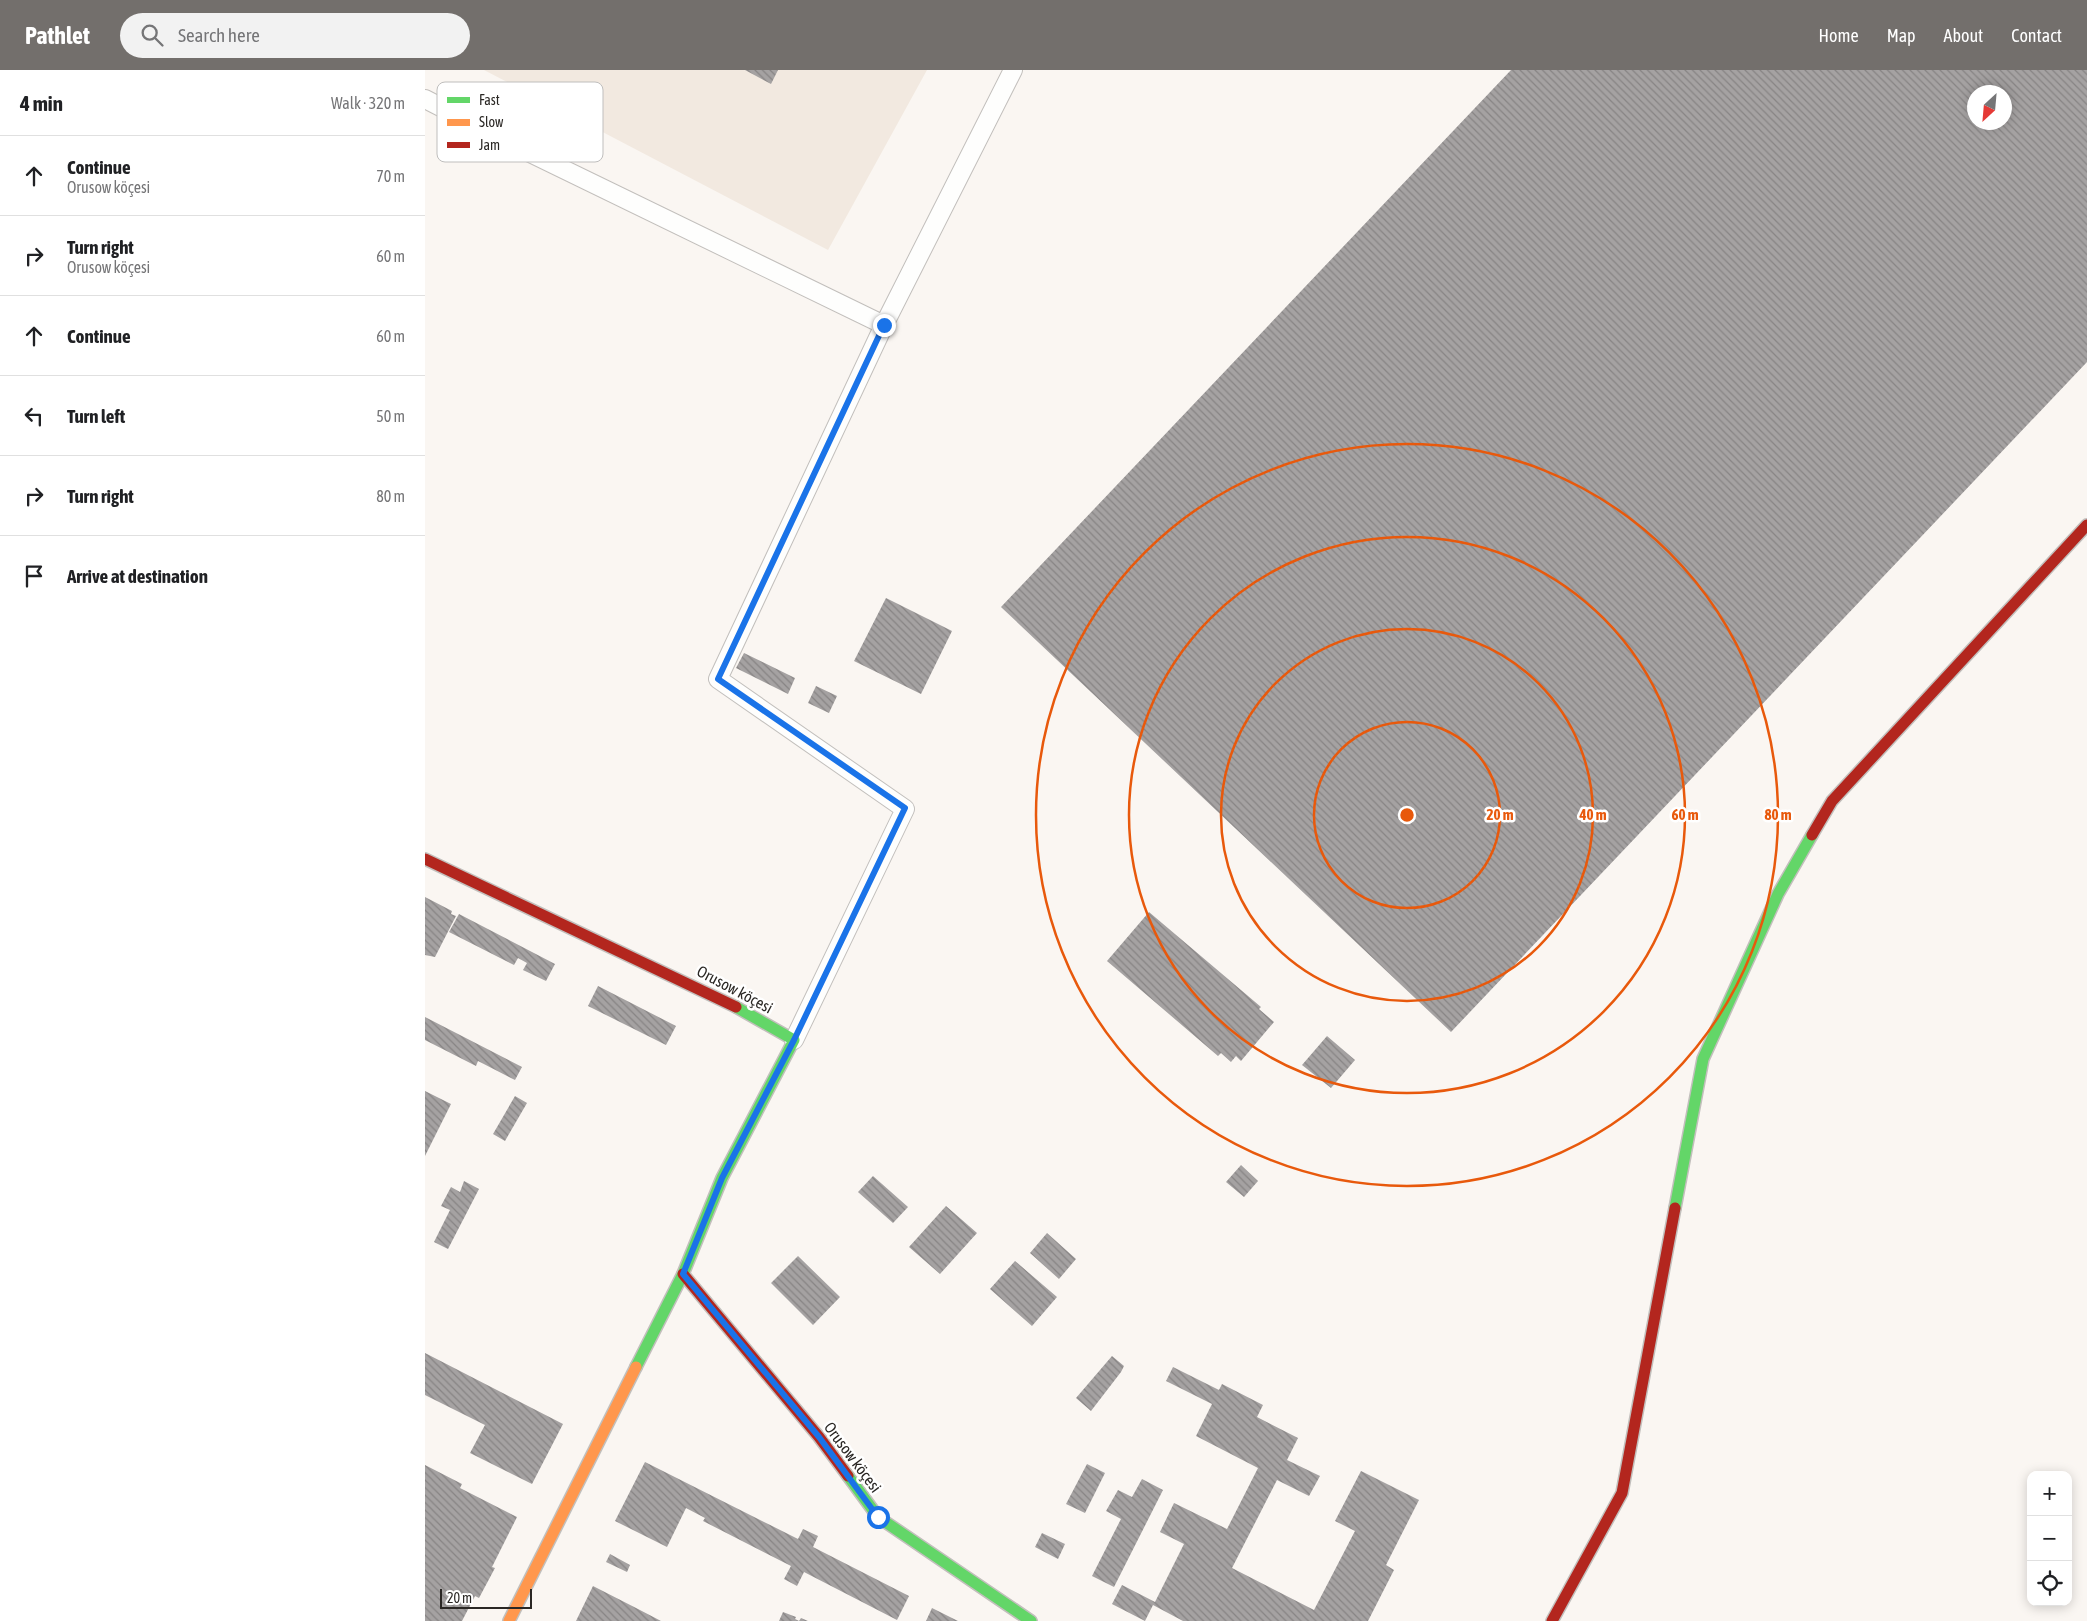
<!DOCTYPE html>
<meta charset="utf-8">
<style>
:root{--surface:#fff;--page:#f2f2f2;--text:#202124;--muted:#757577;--line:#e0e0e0;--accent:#736f6c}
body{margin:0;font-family:"Asap Condensed",sans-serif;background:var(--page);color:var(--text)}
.controls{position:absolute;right:15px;bottom:15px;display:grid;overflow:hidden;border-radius:10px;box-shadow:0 2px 12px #0003}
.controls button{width:45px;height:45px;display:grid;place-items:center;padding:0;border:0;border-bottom:1px solid var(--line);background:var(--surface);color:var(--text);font:25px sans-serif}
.compass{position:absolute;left:1542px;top:15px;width:45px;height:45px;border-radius:50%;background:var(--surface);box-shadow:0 2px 12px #0003;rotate:206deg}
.scale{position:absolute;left:15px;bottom:12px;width:92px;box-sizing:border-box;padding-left:5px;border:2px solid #2a2724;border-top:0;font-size:14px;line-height:18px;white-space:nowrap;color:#2a2724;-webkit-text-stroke:4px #fff;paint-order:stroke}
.stop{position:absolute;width:15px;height:15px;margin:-11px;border:4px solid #1a73e8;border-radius:50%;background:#fff}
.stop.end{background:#1a73e8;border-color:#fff;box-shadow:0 1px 5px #0008}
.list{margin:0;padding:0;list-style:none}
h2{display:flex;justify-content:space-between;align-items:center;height:65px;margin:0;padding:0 20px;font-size:21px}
h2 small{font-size:16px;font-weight:400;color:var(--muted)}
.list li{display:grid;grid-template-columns:32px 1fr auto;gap:15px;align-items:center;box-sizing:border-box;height:80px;padding:0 20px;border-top:1px solid var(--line)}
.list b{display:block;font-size:19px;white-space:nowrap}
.list p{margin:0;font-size:16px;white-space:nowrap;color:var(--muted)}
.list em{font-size:16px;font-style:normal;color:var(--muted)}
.icon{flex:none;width:28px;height:28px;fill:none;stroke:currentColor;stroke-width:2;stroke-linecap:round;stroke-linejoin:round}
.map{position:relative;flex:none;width:1662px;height:1551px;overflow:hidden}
header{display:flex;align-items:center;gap:30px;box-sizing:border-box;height:70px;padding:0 25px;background:var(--accent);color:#fff}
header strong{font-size:24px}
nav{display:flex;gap:28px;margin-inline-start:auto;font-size:18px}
.search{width:350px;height:45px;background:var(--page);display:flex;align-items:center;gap:12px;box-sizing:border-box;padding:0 18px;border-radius:28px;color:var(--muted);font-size:19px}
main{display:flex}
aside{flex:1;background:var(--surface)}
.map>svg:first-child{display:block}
.built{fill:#f2e9e0}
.building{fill:url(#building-back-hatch);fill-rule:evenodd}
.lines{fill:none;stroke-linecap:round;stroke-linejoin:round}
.lane-casing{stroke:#c2bfbc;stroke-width:20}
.fast-casing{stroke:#c2bfbc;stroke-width:14}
.slow-casing{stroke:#c2bfbc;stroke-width:14}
.jam-casing{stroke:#c2bfbc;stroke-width:14}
.lane{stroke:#fefefd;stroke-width:18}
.fast{stroke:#63d668;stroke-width:11}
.slow{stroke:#ff974d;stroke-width:11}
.jam{stroke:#b3261e;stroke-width:11}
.route{stroke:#1a73e8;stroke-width:6}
.ring{fill:none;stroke:#e8590c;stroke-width:2.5}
.labels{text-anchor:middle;stroke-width:5;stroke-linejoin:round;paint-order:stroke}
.street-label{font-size:16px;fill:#2a2724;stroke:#fff}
.key{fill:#fff;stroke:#bfbebd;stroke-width:1}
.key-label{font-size:14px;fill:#2a2724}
.centre{fill:#e8590c;stroke:#fff;stroke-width:2.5}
.ring-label{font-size:15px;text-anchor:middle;font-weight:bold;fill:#e8590c;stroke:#fff;stroke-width:5;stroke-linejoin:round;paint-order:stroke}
</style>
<header>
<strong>Pathlet</strong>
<div class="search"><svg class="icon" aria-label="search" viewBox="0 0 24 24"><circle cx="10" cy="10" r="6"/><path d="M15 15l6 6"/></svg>Search here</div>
<nav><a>Home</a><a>Map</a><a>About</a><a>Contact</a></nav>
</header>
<main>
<aside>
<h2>4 min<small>Walk · 320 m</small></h2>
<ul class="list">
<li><svg class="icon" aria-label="ahead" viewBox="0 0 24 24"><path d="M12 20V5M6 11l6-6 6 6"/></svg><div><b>Continue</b><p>Orusow köçesi</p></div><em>70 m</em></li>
<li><svg class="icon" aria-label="right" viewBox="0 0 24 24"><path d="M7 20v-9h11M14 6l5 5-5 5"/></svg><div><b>Turn right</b><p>Orusow köçesi</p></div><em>60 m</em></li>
<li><svg class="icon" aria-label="ahead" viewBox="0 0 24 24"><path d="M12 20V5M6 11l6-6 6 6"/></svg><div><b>Continue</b></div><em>60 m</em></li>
<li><svg class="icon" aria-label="left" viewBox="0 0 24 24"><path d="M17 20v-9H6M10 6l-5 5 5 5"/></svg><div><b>Turn left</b></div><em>50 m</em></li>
<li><svg class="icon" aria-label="right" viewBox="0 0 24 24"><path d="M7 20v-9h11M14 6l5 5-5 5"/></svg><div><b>Turn right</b></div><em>80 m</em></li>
<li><svg class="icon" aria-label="arrive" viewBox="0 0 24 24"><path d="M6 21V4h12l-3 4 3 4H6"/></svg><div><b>Arrive at destination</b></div></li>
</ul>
</aside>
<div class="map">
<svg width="1662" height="1551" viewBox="0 0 1662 1551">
<defs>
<pattern id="building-back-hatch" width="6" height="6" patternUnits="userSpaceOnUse" patternTransform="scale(1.25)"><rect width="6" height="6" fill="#a5a2a2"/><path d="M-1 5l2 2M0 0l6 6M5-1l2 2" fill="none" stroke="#878484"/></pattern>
</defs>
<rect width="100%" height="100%" fill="#faf6f2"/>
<path class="built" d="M59,0H502L403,180Z"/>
<path class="building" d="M320,0H353L346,14Z
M1086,0H1662V292L1026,962L576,537ZM1550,22H1580V52H1550Z
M461,528L527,561L496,624L429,591Z
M319,583L370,608L363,624L311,598Z
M391,616L412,626L404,643L383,633Z
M0,827L27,841L26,844L31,846L10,887L0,885Z
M724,842L836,937L834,939L849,952L816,991L811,986L806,992L796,983L793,986L682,891Z
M34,844L130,894L121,911L98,900L102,893L93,888L89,895L24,862Z
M173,916L251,956L241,975L163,936Z
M0,947L97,997L90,1010L53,991L51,996L0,970Z
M902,966L930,990L906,1018L877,995Z
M0,1021L26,1034L0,1086Z
M90,1026L102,1033L80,1071L68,1064Z
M816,1095L833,1111L819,1127L801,1112Z
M448,1106L483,1137L468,1153L433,1122Z
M39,1111L54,1119L23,1179L9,1172L25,1140L16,1136L26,1117L35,1122Z
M521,1136L552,1163L515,1204L484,1177Z
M622,1163L651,1189L634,1209L605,1183Z
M373,1186L415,1227L388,1255L346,1213Z
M590,1191L632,1227L607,1256L565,1219Z
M0,1283L138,1354L107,1414L45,1383L60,1355L0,1325Z
M687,1286L699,1296L696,1302L666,1341L651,1328Z
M748,1297L794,1320L797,1314L838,1335L832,1347L873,1368L862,1390L895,1406L884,1426L852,1410L807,1498L889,1540L930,1461L910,1451L936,1401L994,1430L961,1495L969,1500L943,1551H758L728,1535L720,1551L687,1534L697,1515L730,1532L759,1474L735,1462L749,1433L802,1459L833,1398L771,1366L787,1334L741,1311Z
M220,1392L373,1469L378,1459L393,1466L388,1477L484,1526L472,1550L379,1502L372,1516L359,1509L366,1496L278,1451L280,1448L261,1438L242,1477L190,1451Z
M662,1394L680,1403L660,1443L641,1434Z
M0,1395L37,1414L35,1418L92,1447L67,1497L70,1498L54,1528L50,1526L37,1551H0Z
M717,1409L738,1420L689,1517L667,1506L696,1449L681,1441L693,1420L707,1427Z
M617,1463L640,1474L633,1489L610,1477Z
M185,1484L205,1495L202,1502L181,1492Z
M168,1516L213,1539L236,1551H151Z
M507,1538L533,1551H501Z
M358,1542L371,1547L370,1549L374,1551L376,1548L383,1551H354Z"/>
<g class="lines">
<defs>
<path id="lane" d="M0,29L101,81L459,255
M369,970L480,739L293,609L459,255L588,0"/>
<path id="fast" d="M1250,1138L1278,989L1353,824L1387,765
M211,1297L258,1204L297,1108L369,970L311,937
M423,1406L453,1447L606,1551"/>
<path id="slow" d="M84,1551L211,1297"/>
<path id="jam" d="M1387,765L1407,731L1662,455
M0,789L311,937
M258,1204L394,1367L423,1406
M1127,1551L1197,1423L1250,1138"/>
</defs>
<use href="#lane" class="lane-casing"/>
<use href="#fast" class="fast-casing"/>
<use href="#slow" class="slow-casing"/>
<use href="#jam" class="jam-casing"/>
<use href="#lane" class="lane"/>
<use href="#fast" class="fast"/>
<use href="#slow" class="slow"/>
<use href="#jam" class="jam"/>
</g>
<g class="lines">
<path class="route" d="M453,1447L394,1367L258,1204L297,1108L369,970L480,738L293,609L459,255"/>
</g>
<g class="ring">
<circle cx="982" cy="745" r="93"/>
<circle cx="982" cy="745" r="186"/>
<circle cx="982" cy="745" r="278"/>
<circle cx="982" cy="745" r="371"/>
</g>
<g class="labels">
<g class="street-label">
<text transform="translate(310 919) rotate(28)" y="6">Orusow köçesi</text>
<text transform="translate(428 1387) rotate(53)" y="6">Orusow köçesi</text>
</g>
</g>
<rect x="12" y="12" width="166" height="80" rx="8" class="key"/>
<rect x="22" y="27" width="23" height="6" fill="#63d668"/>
<rect x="22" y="49" width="23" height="7" fill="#ff974d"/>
<rect x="22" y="72" width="23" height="6" fill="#b3261e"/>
<g class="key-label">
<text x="54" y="35">Fast</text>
<text x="54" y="57">Slow</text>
<text x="54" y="80">Jam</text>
</g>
<circle cx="982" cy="745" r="8" class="centre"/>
<g class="ring-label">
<text x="1075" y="750">20 m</text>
<text x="1168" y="750">40 m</text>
<text x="1260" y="750">60 m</text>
<text x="1353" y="750">80 m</text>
</g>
</svg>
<div class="controls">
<button>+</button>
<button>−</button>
<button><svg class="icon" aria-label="locate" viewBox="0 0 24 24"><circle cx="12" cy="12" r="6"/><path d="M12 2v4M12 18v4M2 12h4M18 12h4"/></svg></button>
</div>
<svg class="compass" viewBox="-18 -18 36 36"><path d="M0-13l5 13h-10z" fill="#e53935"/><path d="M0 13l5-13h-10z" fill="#757577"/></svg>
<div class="scale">20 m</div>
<div class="stop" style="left:453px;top:1447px"></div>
<div class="stop end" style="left:459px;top:255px"></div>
</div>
</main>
